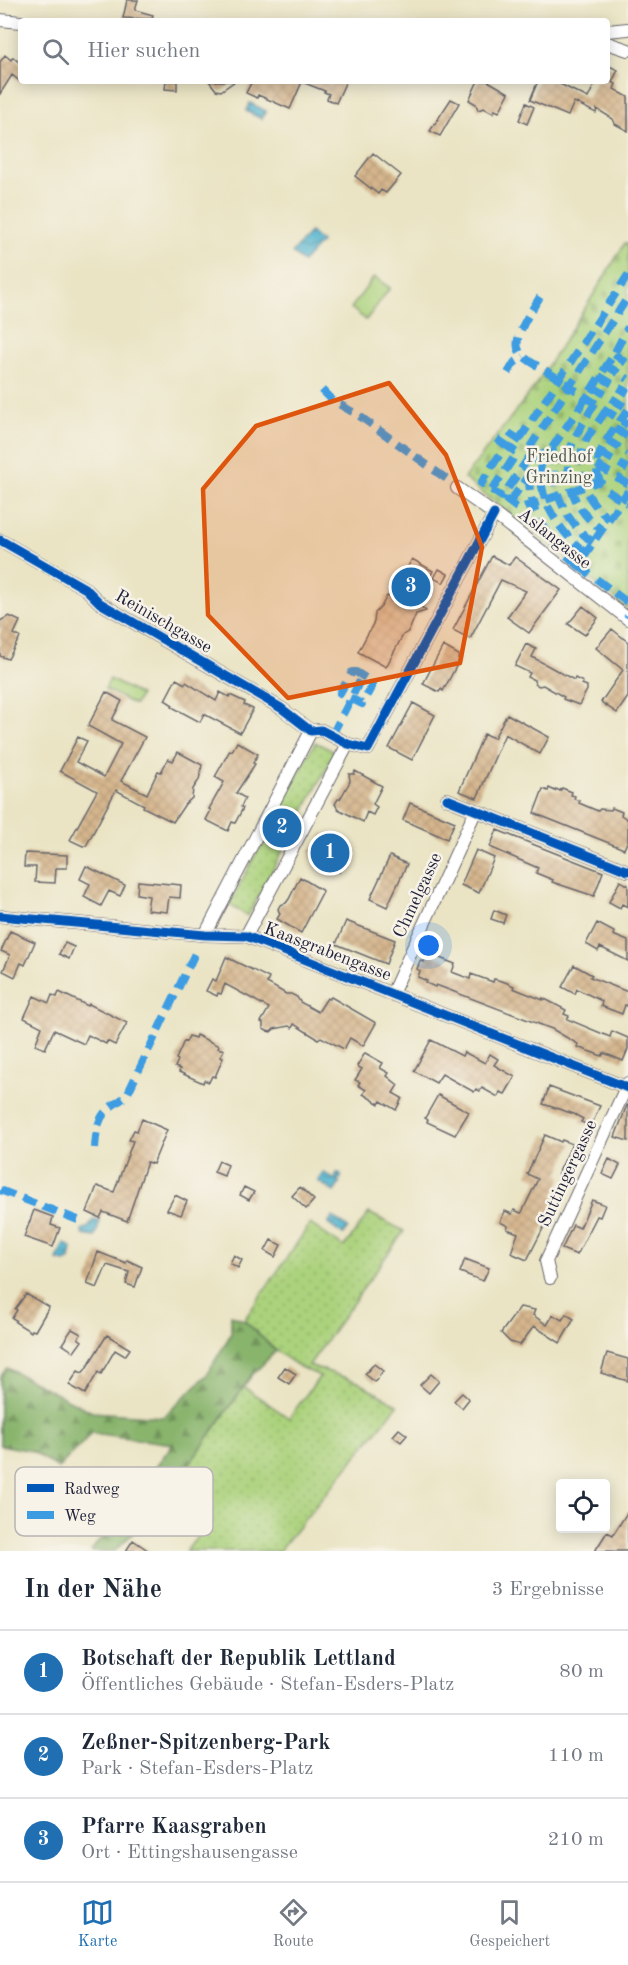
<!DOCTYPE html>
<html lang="de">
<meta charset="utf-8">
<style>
:root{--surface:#fff;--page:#f2f2f3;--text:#1f2937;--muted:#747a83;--line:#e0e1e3;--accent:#1f6fb2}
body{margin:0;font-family:"Old Standard TT",serif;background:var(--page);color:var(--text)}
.controls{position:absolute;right:18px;bottom:18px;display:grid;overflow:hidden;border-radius:6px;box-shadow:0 3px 15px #0003}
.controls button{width:54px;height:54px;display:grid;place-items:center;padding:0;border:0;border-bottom:2px solid var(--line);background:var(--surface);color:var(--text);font:30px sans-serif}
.you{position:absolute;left:429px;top:946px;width:21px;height:21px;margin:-15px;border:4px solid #fff;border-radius:50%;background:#1a73e8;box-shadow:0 0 0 9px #1a73e833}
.badge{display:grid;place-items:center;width:39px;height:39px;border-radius:50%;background:var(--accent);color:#fff;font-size:20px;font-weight:700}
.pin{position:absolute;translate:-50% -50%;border:3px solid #fff;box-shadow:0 2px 6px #0006}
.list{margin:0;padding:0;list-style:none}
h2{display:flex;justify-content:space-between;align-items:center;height:78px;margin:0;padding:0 24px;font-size:26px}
h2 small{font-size:20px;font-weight:400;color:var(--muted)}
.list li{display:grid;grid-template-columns:39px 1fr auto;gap:18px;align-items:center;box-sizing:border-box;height:84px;padding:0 24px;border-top:2px solid var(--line)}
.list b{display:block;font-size:22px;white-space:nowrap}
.list p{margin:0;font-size:20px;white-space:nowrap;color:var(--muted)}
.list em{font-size:20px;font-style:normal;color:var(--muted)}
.icon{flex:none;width:33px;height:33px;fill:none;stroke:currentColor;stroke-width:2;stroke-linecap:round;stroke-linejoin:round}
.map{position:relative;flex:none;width:628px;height:1551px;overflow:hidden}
.search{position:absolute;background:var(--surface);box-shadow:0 3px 15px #0003;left:18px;right:18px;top:18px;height:66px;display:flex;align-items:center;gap:15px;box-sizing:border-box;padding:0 21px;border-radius:6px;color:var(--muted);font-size:22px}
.sheet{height:330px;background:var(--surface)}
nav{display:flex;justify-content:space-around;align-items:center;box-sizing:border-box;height:84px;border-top:2px solid var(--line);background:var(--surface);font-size:16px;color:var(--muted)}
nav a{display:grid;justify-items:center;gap:3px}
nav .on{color:var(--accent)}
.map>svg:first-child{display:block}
.grass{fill:url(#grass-dots);stroke:#667a5c;stroke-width:1.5}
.forest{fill:url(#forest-firs);stroke:#556b54;stroke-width:1.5}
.cemetery{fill:url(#cemetery-stones);stroke:#667a5c;stroke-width:1.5}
.pitch{fill:#abd27c;stroke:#667a5c;stroke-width:1.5}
.water{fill:url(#water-waves);stroke:#386a84;stroke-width:1.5}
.building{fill:url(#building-cross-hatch)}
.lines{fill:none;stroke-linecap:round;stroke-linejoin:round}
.minor-casing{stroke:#68666b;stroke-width:14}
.minor{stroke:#fff;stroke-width:12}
.quiet{stroke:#3c9ce2;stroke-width:8;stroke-dasharray:15 8;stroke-linecap:butt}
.cycleway-casing{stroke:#f7f3e8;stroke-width:13}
.cycleway{stroke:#0057b8;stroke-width:9}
.marked{fill:#de560e;fill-opacity:0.2;stroke:#de560e;stroke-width:4.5;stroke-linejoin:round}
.labels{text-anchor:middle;stroke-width:5;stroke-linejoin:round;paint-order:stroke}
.park-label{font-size:18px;fill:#4b574e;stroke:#f7f3e8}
.street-label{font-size:18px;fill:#22223b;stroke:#f7f3e8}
.key{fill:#f7f3e8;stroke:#b7b4b4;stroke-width:1.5}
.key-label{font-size:16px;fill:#22223b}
</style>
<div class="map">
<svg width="628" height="1551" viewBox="0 0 628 1551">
<defs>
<pattern id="grass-dots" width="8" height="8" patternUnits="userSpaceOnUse" patternTransform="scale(1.5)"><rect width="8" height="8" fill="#abd27c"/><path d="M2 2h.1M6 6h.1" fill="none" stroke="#93b46c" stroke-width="1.8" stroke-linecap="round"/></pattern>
<pattern id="forest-firs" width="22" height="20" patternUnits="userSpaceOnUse" patternTransform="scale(1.5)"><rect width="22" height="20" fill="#88b46c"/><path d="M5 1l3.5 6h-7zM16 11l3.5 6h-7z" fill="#6f925a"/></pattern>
<pattern id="cemetery-stones" width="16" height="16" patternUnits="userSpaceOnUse" patternTransform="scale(1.5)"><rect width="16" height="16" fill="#abd27c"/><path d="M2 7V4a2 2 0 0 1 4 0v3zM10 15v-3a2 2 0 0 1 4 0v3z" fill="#93b46c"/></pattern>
<pattern id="water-waves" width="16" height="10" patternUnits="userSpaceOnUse" patternTransform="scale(1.5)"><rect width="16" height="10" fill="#4eb2cd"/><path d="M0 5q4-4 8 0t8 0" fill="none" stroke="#4090a8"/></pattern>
<pattern id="building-cross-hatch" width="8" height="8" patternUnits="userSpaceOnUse" patternTransform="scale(1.5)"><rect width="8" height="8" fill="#d6b68d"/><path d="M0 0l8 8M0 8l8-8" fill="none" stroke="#b79c7b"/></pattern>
</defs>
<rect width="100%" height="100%" fill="#f7f3e8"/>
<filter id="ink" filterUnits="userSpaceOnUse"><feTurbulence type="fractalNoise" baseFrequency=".0167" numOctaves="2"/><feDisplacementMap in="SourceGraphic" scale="12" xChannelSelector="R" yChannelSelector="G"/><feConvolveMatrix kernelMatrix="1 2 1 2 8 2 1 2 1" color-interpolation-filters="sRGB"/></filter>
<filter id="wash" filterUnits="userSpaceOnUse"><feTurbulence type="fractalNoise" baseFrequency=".008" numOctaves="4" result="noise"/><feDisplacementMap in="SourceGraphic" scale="24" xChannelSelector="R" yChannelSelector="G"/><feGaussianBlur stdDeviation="1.35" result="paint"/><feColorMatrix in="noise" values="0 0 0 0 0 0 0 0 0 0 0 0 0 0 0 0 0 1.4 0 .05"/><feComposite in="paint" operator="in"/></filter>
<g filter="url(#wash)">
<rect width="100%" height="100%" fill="#eae4c4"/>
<path class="grass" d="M315,742L335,752L248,916L229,905Z
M369,1213L404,1231L309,1365L358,1382L398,1405L279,1551H186L199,1535L160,1506L244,1387L289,1418L320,1376L300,1367L276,1351L245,1321L246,1317L310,1224L344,1247Z"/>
<path class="forest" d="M231,1315L245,1321L276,1351L251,1376L160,1506L115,1551H91L173,1444L92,1433L58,1468L32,1451L0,1445V1377L7,1368L92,1412L163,1417L206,1376L231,1334Z"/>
<path class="cemetery" d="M625,243L628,244V609L464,478L535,386L589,302Z"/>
<path class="pitch" d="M374,277L390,288L366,320L351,308Z
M110,679L140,695L135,705L105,689Z"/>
<path class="water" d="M250,103L266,111L262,119L246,111Z
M310,232L321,242L303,262L292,253Z
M323,1172L335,1180L337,1173L341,1174V1178L337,1181L340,1183L334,1192L318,1181Z
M333,1217L348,1228L343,1235L328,1224Z
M93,1220L100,1221L95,1237L83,1235L82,1230L89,1227Z
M64,1243L72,1248L70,1260L65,1262L57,1260Z"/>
<g id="blocks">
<path class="building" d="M127,0H138L135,10L153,15L152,19L123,18Z
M5,55L11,60L13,57L21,64V82L12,75L0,94V62Z
M607,65L618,70L612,82L616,84L614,89L628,97V131L615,124L613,119L597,109L596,113L574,102L568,116L530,100L538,81H554L588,98L596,81H607Z
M166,81H177V90L165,89Z
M209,81H235L221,91L216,90Z
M252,81H346L336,103L327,99L329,94L324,92L325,91L302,82L290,109L258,95L257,98L246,93Z
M478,81H488L509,93L499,112L495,110L493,113L484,108L478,110L476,104L469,100Z
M451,99L459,103L440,136L430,131Z
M526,103L534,107L527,124L519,120Z
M373,153L401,175L386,193L381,190L378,194L355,176Z
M492,556L509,565L515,557L561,590L529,633L507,617L526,591L501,580L470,639L453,630Z
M412,559L433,571L416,602L426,611L416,614L409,631L403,635L386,667L358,652L374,622L375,613L381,607L387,596L391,598Z
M439,569L448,574L443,583L434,578Z
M583,606L598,618L585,635L568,624Z
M9,616L20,621L14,634L20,637L8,659L0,656V621Z
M612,629L628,642V697L617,713L601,702L623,670L596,648Z
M526,644L536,649L532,657L574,680L575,678L583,682L582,684L587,686V690L579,705L563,699L564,697L543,685L539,686L535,684L534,680L528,677L530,673L515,666Z
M443,646L459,655L458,658L460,659L443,691L441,689L439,692L423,684Z
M176,679L185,684L186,682L216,701L220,692L229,697L230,695L245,702L244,705L253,709L240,733L204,714L200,722L172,707L173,705L165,700Z
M106,692L122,701L112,720L145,737L121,781L147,794L158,771L161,772L168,759L173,761L178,752L202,765L199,780L193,789L192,798L185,804L173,822L143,807L144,805L116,790L86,846H83L70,840L97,791L60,771L78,737L87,741L76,762L104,777L121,744L88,726Z
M413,703L435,715L412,760L389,748Z
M507,714L549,737L540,754L505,734L477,798L459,791L484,734L494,738Z
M237,742L258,754L253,763L255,764L236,793L245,798L241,807L243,808L235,823L232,822L228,831L206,820L211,810L209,809L224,782L215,777L230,750L232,751Z
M355,771L382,786L373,804L377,807L373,815L367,812L363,822L338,809L335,804L338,799H340L348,785L350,781L349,774H354Z
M549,788L555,791L556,789L560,791L562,788L572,792L571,795L575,796L574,799L580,801L579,803L598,811L600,809L611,810L612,808L622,812L621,815L628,820V840L624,849L534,813L543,789L548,791Z
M410,803L455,822L447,839L403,820Z
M497,830L603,872L594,896L552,882L553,880L536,873L538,868L490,847Z
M323,833L351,850L339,872L331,868L326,869L321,867L320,862L310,857L312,855L309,851L318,844Z
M476,850L494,858L479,893L461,885Z
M25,853L67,855V868H56L55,883L35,882L36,867H24Z
M390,856L407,864L387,907L370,899Z
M86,866L125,885L120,896L109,891L101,906L84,897L90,884L80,879Z
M300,877L323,891L301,933L277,919L280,914L278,909L280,905L286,903L289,899Z
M138,881L181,885L180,898L169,897L167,912L147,910L149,896L137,894Z
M620,881L628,885V907L622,904L620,908L609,902Z
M494,910L506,915L503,923L491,919Z
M346,921L395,940L386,964L336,944Z
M597,923L614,932L613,935L628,941V961L600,947L598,951L586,944Z
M10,931L35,942L25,965L21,963L15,977L3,971L10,955L1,951Z
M65,943L74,947L69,959L59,954Z
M427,953L455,964L452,972L470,979L471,974L493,982L494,979L505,982L514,986L513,988L543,1000V998L566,1010L564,1014L569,1016L567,1019L610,1037L612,1031L628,1038V1049L623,1061L604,1053L602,1056L591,1052L577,1047L578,1044L552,1029L436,985L435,987L426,983L427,981L418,977L420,971L417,969L420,961L424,962Z
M226,957L269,978L267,983L286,994H291L297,997L300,1002L318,1012L327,998L329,999L331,997L376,1023L363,1046L350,1038L344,1049L321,1037L318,1039L294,1024L292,1028L289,1026L274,1029L271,1032L267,1031L263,1029V1023L261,1022L269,1008L225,984L221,994L218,993L217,996L206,991L212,979L216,981Z
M574,965L592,975L590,977L628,992V1006L625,1005L622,1014L601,1006L602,1001L577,989L575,994L562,987Z
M59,992L88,1006L89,1004L127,1023L115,1045L107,1041L106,1044L88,1035L84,1044L54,1030L45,1049L35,1045L42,1027L24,1018L34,996L49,1003L52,995L57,997Z
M196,1035L219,1046L218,1048L224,1050L220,1057L223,1058L215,1077L212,1076L209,1082L204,1080L203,1083L179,1072L180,1069L175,1067L178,1060L176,1059L184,1041L186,1042L189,1036L195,1038Z
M431,1040L462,1056L464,1052L485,1063L490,1054L498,1059L494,1065L515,1077L505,1094L500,1092L498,1097L482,1088L480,1091L476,1089L474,1092L442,1074L436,1083L414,1071Z
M365,1053L383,1063L380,1068L389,1073L387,1076L398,1085L393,1093L402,1098L396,1110L381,1101L379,1104L363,1094L366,1090L358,1085L360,1082L355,1080L362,1069L357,1066Z
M549,1087L600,1106L591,1126L581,1122L583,1119L574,1114L543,1104Z
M438,1095L469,1112L455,1135L427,1122L428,1120L425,1118Z
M627,1105H628V1141L615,1137Z
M142,1119L167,1130L153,1164L147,1162L127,1221L103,1212L100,1218L87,1212L97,1186L114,1192L133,1141L129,1140L134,1130L137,1131Z
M545,1135L561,1142L562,1140L572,1144L558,1174L562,1176L553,1197L558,1199L527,1260L511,1253L518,1233L507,1229L508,1226L500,1222L505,1211L512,1214L514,1210L521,1213L522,1212L538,1179L527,1174Z
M609,1159L620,1165L613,1179L602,1174Z
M219,1161L228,1165L224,1176L214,1172Z
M244,1187L254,1192L249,1200L240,1195Z
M300,1187L314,1200L306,1209L292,1196Z
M175,1195L187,1201L181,1215L167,1210Z
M592,1200L605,1205L600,1217L597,1216L577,1255L562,1249L573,1225L580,1228Z
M34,1210L53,1217L51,1225L60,1228L53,1247L24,1237Z
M271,1240L281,1245L275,1257L265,1251Z
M98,1252L126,1263L127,1260L142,1267L135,1287L126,1284L129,1272L107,1265L97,1288L87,1284Z
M234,1255L242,1260L238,1268L230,1263Z
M465,1259L489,1268L483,1281L460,1272Z
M26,1294L49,1307L35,1331L32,1330L31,1332L15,1322L16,1320L12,1318L17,1310L15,1309Z
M520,1307L535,1310L533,1315L547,1325L553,1315L562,1320L566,1314L574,1319L560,1343L534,1326L520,1345L510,1342L501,1333Z
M72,1329L81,1334L78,1338L82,1341L74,1352L62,1344Z
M107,1335L130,1349L125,1356L115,1350L101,1374L98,1372L85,1394L69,1385L78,1371L82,1373L85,1370Z
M607,1353L628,1359V1381L601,1373Z
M374,1364L383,1371L375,1382L365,1374Z
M285,1367L296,1374L289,1384L278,1377Z
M431,1374L439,1381L429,1393L420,1385Z
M462,1393L469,1399L462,1408L454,1401Z
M399,1429L407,1435L401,1442L393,1436Z
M628,1511V1551H595L607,1532L613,1535Z
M133,1540L149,1551H126Z"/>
</g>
</g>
<g filter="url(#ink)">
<use href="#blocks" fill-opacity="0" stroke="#68666b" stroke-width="1.5"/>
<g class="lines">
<defs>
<path id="minor" d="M0,20L21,22
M607,31L628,29
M607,43L628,50
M457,488L494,514L628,619
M0,540L86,589L100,603L281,708L311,731
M311,731L321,730L348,744L368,749L494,514
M447,799L628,871
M0,916L205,935L246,936L628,1088
M205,935L311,731
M246,936L348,744
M392,994L476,810
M550,1278L546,1261L628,1083"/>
</defs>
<use href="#minor" class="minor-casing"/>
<use href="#minor" class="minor"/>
<path class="quiet" d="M540,297C533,308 514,335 518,348C521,358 535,364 543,369
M614,354L628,364
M606,365L628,379
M545,370L628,425
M508,373L514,363L524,357
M599,376L628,393
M592,386L628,409
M322,390L332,400L358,415L452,483
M595,403C577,435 560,451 572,491L600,481
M606,410C599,422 588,434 583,447C573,475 588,502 609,519
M628,410C614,430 582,463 605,488C611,495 621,499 628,504
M615,428L628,437
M509,433L530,447L628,297
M497,439L506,445L481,483L502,497L534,450L530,447
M519,440L628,275
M607,440L628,453
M552,448C555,456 553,466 554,475C557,502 571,527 593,542
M600,452L628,469
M597,465L628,484
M529,475C528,513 549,542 578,565L628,491
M492,490L517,453L506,445
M505,499L518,509L545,500L540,477L541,458
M510,502L542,455L552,448L586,398L614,354L628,327
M586,553C567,538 555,522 545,500L572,491C578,508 587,519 602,530
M578,565L628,603
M627,618L628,616
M352,672H356L372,682V686L362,704L340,693Z
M332,735L361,679
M95,1148C96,1134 97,1120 107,1110C113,1104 121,1101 127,1095L198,947
M0,1190L78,1220"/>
<defs>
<path id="cycleway" d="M0,540L86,589L100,603L281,708L311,731L321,730L348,744L368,749L494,514
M447,799L628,871
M0,916L205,935L246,936L628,1088"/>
</defs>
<use href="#cycleway" class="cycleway-casing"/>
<use href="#cycleway" class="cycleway"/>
</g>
</g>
<path class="marked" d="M389,383L446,455L482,547L460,663L288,698L208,615L203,489L256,426Z"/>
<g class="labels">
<g class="park-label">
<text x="559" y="462">Friedhof<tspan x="559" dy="21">Grinzing</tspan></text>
</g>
<g class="street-label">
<text transform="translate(555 538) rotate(38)" y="6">Aslangasse</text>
<text transform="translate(164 621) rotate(30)" y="6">Reinischgasse</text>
<text transform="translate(417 895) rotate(-65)" y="6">Chmelgasse</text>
<text transform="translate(328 951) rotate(21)" y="6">Kaasgrabengasse</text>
<text transform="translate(567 1173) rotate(-65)" y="6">Suttingergasse</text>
</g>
</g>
<rect x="15" y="1467" width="198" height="69" rx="9" class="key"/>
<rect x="27" y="1484" width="27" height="8" fill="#0057b8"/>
<rect x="27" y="1511" width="27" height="8" fill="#3c9ce2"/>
<g class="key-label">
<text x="64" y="1494">Radweg</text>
<text x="64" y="1521">Weg</text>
</g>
</svg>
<div class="controls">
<button><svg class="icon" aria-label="locate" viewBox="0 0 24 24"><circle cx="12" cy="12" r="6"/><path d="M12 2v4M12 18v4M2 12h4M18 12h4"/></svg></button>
</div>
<div class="you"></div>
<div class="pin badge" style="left:330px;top:853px">1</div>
<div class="pin badge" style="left:282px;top:828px">2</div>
<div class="pin badge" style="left:411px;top:587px">3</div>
<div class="search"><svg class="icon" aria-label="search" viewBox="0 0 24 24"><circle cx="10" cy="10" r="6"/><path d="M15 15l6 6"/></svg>Hier suchen</div>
</div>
<section class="sheet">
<h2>In der Nähe<small>3 Ergebnisse</small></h2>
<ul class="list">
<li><span class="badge">1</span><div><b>Botschaft der Republik Lettland</b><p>Öffentliches Gebäude · Stefan-Esders-Platz</p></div><em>80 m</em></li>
<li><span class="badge">2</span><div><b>Zeßner-Spitzenberg-Park</b><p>Park · Stefan-Esders-Platz</p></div><em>110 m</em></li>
<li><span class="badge">3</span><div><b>Pfarre Kaasgraben</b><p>Ort · Ettingshausengasse</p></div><em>210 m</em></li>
</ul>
</section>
<nav>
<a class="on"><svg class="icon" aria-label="map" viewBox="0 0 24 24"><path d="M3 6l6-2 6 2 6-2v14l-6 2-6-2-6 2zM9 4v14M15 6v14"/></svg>Karte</a>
<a><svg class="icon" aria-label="directions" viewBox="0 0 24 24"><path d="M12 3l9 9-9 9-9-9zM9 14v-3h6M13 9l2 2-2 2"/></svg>Route</a>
<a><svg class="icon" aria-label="saved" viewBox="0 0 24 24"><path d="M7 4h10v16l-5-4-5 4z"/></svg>Gespeichert</a>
</nav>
